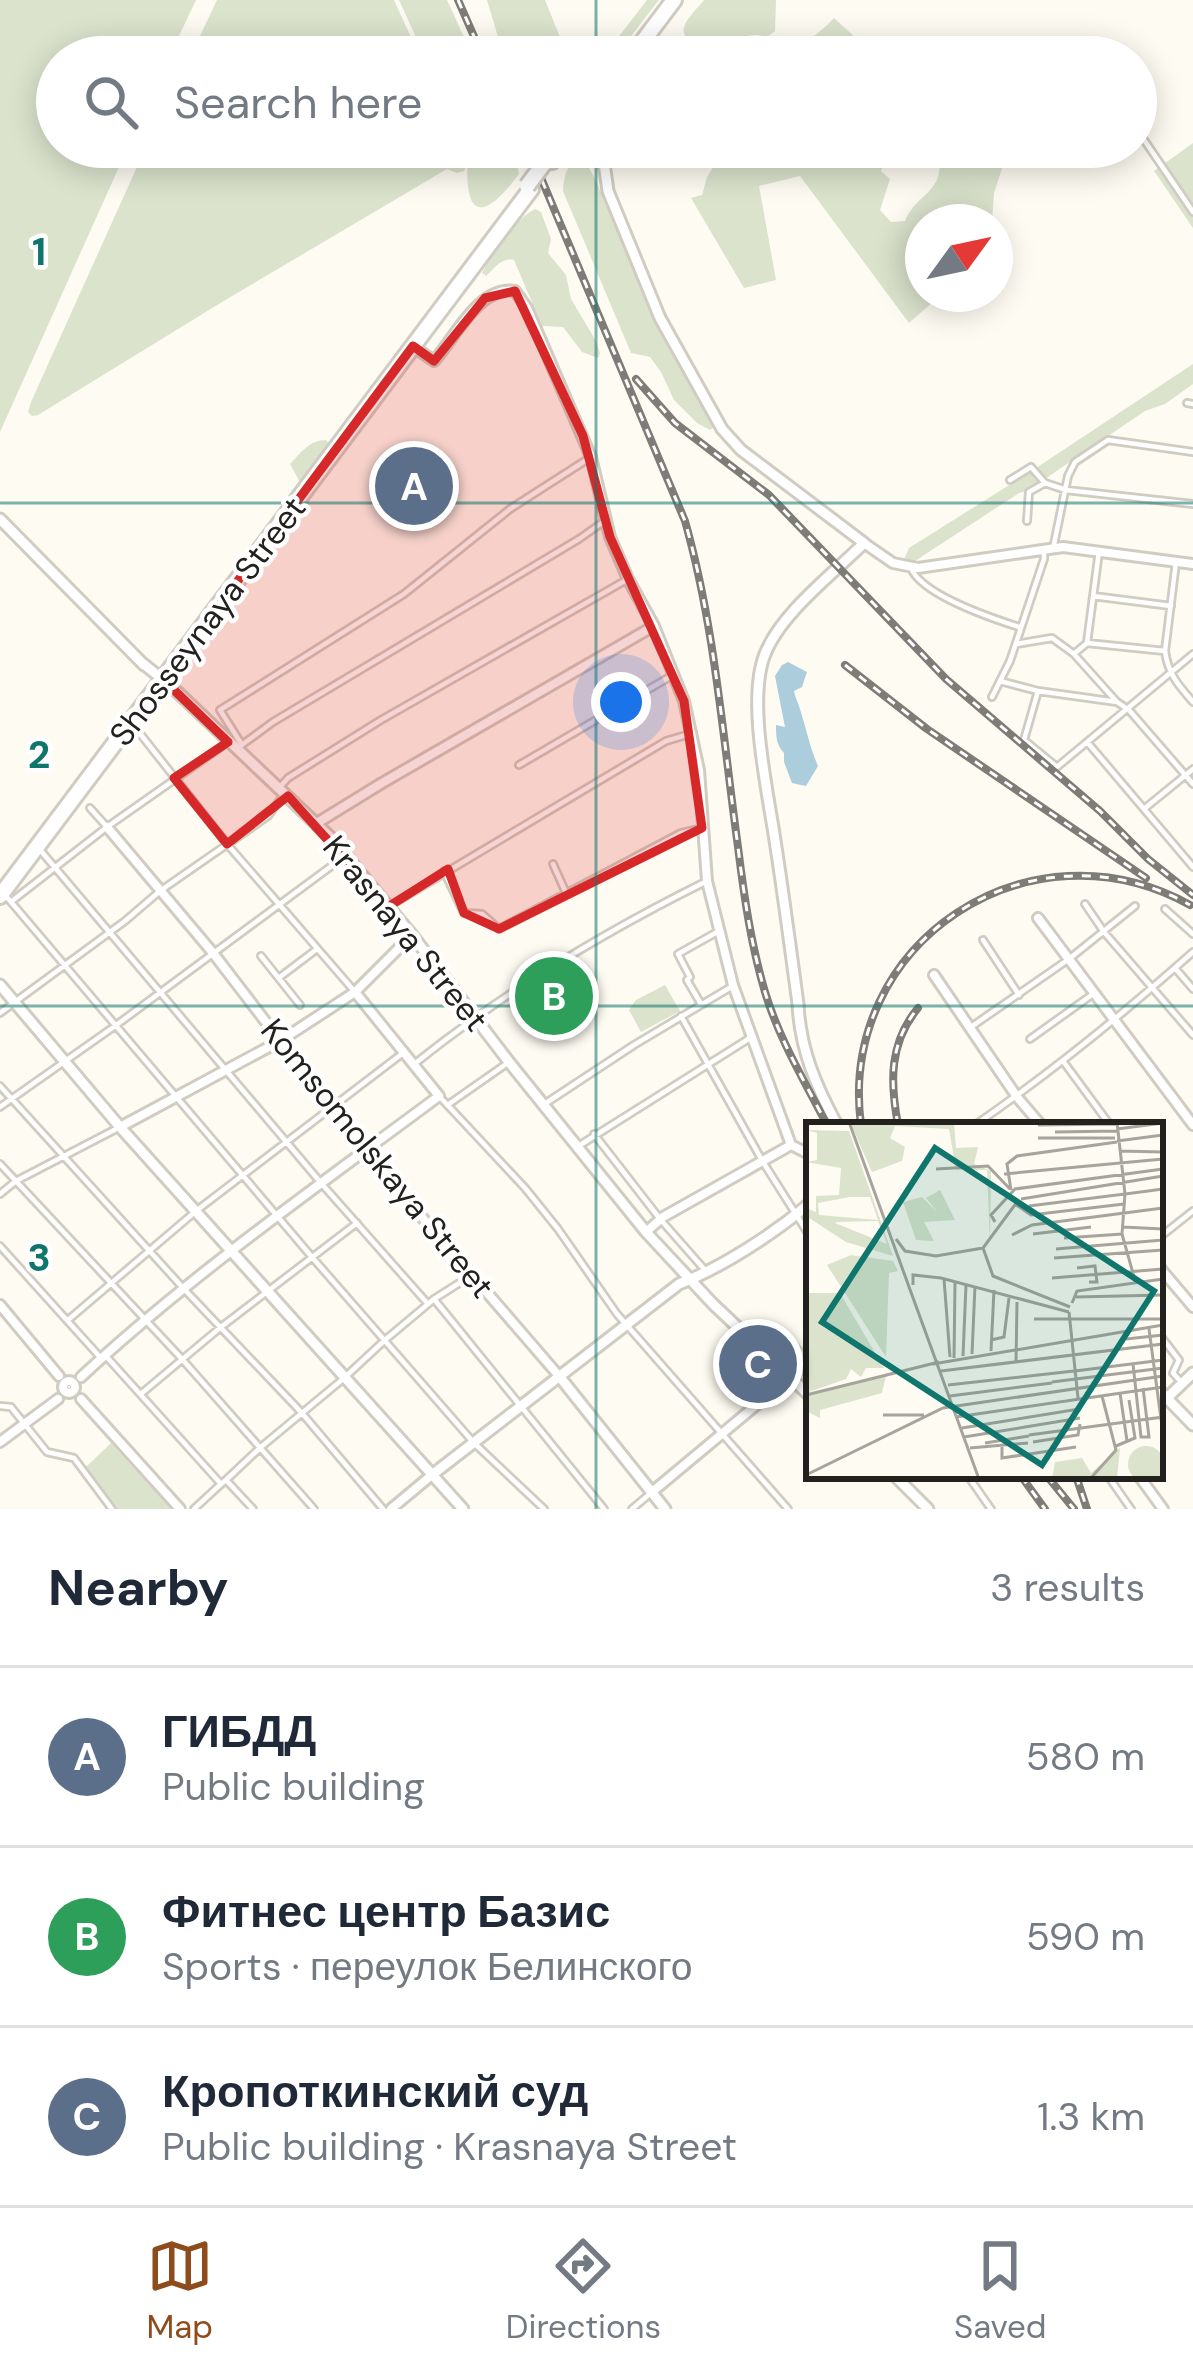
<!DOCTYPE html>
<meta charset="utf-8">
<style>
:root{--surface:#fff;--page:#f6f6f7;--text:#1f2937;--muted:#747a83;--line:#e0e1e3;--accent:#8e4c1c}
body{margin:0;font-family:"DM Sans",sans-serif;background:var(--page);color:var(--text)}
.compass{position:absolute;left:905px;top:204px;width:108px;height:108px;border-radius:50%;background:var(--surface);box-shadow:0 6px 30px #0003;rotate:57deg}
.you{position:absolute;left:621px;top:702px;width:42px;height:42px;margin:-30px;border:9px solid #fff;border-radius:50%;background:#1a73e8;box-shadow:0 0 0 18px #1a73e833}
.badge{display:grid;place-items:center;width:78px;height:78px;border-radius:50%;background:var(--accent);color:#fff;font-size:39px;font-weight:700}
.pin{position:absolute;translate:-50% -50%;border:6px solid #fff;box-shadow:0 3px 12px #0006}
.list{margin:0;padding:0;list-style:none}
h2{display:flex;justify-content:space-between;align-items:center;height:156px;margin:0;padding:0 48px;font-size:51px}
h2 small{font-size:39px;font-weight:400;color:var(--muted)}
.list li{display:grid;grid-template-columns:78px 1fr auto;gap:36px;align-items:center;box-sizing:border-box;height:180px;padding:0 48px;border-top:3px solid var(--line)}
.list b{display:block;font-size:45px;white-space:nowrap}
.list p{margin:0;font-size:39px;white-space:nowrap;color:var(--muted)}
.list em{font-size:39px;font-style:normal;color:var(--muted)}
.icon{flex:none;width:66px;height:66px;fill:none;stroke:currentColor;stroke-width:2;stroke-linecap:round;stroke-linejoin:round}
.map{position:relative;flex:none;width:1193px;height:1509px;overflow:hidden}
.search{position:absolute;background:var(--surface);box-shadow:0 6px 30px #0003;left:36px;right:36px;top:36px;height:132px;display:flex;align-items:center;gap:30px;box-sizing:border-box;padding:0 42px;border-radius:66px;color:var(--muted);font-size:45px}
.sheet{height:696px;background:var(--surface)}
nav{display:flex;justify-content:space-around;align-items:center;box-sizing:border-box;height:168px;border-top:3px solid var(--line);background:var(--surface);font-size:33px;color:var(--muted)}
nav a{display:grid;justify-items:center;gap:6px}
nav .on{color:var(--accent)}
.map>svg:first-child{display:block}
.green{fill:#dbe3cd}
.water{fill:#accddb}
.lines{fill:none;stroke-linecap:round;stroke-linejoin:round}
.minor-casing{stroke:#d0ccc1;stroke-width:10}
.tertiary-casing{stroke:#d0ccc1;stroke-width:14}
.secondary-casing{stroke:#d0ccc1;stroke-width:15}
.trunk-casing{stroke:#d0ccc1;stroke-width:20}
.minor{stroke:#fff;stroke-width:4.5}
.tertiary{stroke:#fff;stroke-width:8}
.secondary{stroke:#fff;stroke-width:9}
.trunk{stroke:#fff;stroke-width:14}
.rail-casing{stroke:#7e7c76;stroke-width:8}
.rail{stroke:#fff;stroke-width:3;stroke-dasharray:9;stroke-linecap:butt}
.trunk-bridge-casing{stroke:#d0ccc1;stroke-width:20;stroke-linecap:butt}
.trunk-bridge{stroke:#fff;stroke-width:14}
.marked{fill:#d62828;fill-opacity:0.2;stroke:#d62828;stroke-width:9;stroke-linejoin:round}
.grid{fill:none;stroke:#0f766e;stroke-width:3;stroke-opacity:0.55}
.labels{text-anchor:middle;stroke-width:9;stroke-linejoin:round;paint-order:stroke}
.street-label{font-size:33px;fill:#22211d;stroke:#fff}
.inset-road{fill:none;stroke:#a6a49d;stroke-width:3}
.view{fill:#0f766e;fill-opacity:0.15;stroke:#0f766e;stroke-width:6}
.inset-edge{fill:none;stroke:#22211d;stroke-width:6}
.grid-label{font-size:39px;text-anchor:middle;font-weight:bold;fill:#0f766e;stroke:#fff;stroke-width:9;stroke-linejoin:round;paint-order:stroke}
</style>
<div class="map">
<svg width="1193" height="1509" viewBox="0 0 1193 1509">
<rect width="100%" height="100%" fill="#fefbf2"/>
<path class="green" d="M0,0H196L169,57H57V147H128L0,432Z
M217,0H394L420,57H190Z
M399,0H447L473,57H425Z
M487,0H545L568,57H504Z
M647,0H659L615,57H603Z
M704,0H776L775,31L767,37C737,29 747,47 726,54C716,57 687,45 684,33C681,23 698,8 704,0Z
M834,18L877,57H791C804,41 820,34 834,18Z
M1193,143V228L1154,171Z
M146,147H462L466,166L464,171L457,173L447,169L222,302L38,415L32,416L28,412L31,402Z
M466,147H513L519,174C507,190 473,233 468,186C466,173 469,161 466,147Z
M726,147H896L902,158L886,156L881,171L890,179L880,210L891,222L905,221C914,199 931,196 938,177C940,170 940,162 942,155L935,147H999L1007,153L994,193L992,222H923V294H942L909,323L800,176L759,186L776,280L744,288L691,198L702,195L707,177Z
M580,158L589,168L597,183L671,353L712,421L714,427L710,430L697,423L674,400L661,372L650,357L631,353L563,191C564,178 566,163 580,158Z
M535,209L541,212L551,239L548,253L566,275L571,299L596,341L600,353L598,358L582,352L563,327L542,326L514,260C501,257 494,269 486,276L482,273C493,251 514,220 535,209Z
M1193,364V384L1165,404L1145,411L1027,491L1019,493L912,563L903,562L909,548L1033,470Z
M326,440L331,447L302,486L290,464C301,453 309,440 326,440Z
M665,985L680,1011L641,1032L629,1010L636,1000Z
M757,1321L769,1332L778,1325L794,1344L797,1342L809,1353L808,1357L800,1349L794,1355L809,1369L801,1378L749,1330Z
M111,1443L171,1509H114L85,1468Z"/>
<path class="water" d="M788,662L807,672L802,687L794,691C795,697 798,703 800,709C806,728 810,748 818,766L806,786L792,783L784,762V753C776,745 776,736 776,725L785,727L775,676L782,665Z"/>
<g class="lines">
<defs>
<path id="minor" d="M1136,128L1193,212
M1187,403L1193,404
M1010,480L1031,467L1045,483
M1027,521L1029,492L1045,483L1066,490L1193,504
M1053,549L1068,476L1075,462L1108,440L1193,452
M1176,562L1165,651C1168,674 1179,686 1193,702
M911,568C922,595 991,618 1019,627
M1093,596L1171,606
M1087,643L1165,651
M1016,644L1052,638L1074,654L1117,702L1129,710L1193,784
M1075,653L1087,643L1099,551
M1000,681L1038,691L1117,702
M1038,691L1024,740L1057,767L1193,654
M992,697L1010,661L1044,559V552
M138,731L227,844L355,992
M1088,743L1193,867
M243,744L273,722L579,539L606,520
M242,745L220,710L404,594L510,509L591,457
M519,765L673,675
M279,788L288,778L381,720L628,579
M90,808L107,827
M1144,809L1193,769
M41,851L321,1183L428,1304
M553,864L566,893
M444,871L464,913L482,914L499,929L681,833L702,828
M6,896L311,1256L474,1443L544,1509
M12,901L107,827L228,742
M1085,904L1104,932L1193,1035
M391,905L666,741L693,733
M1165,909L1193,934
M983,940L1019,995
M261,956L300,1005
M1175,968L1193,989
M280,977L317,949
M701,1004L687,980L690,977L678,954L719,931
M0,1013L125,921L160,891L268,816L285,793
M681,1016L763,1162L809,1235
M971,1027L1069,959L1135,906
M1030,1039L1093,994
M1063,1061L1110,1125
M413,1065C504,992 602,933 707,881
M0,1086L184,1289L301,1412L383,1509
M439,1096L525,1188L558,1229L617,1314L788,1509
M449,1104L509,1062
M543,1105L634,1045L731,987
M0,1107L115,1026L345,856
M975,1125C1052,1072 1123,1014 1193,952
M594,1134L660,1219L704,1269
M577,1147L750,1038
M0,1164L182,1359L314,1509
M0,1194L16,1181L120,1127
M1160,1237L1193,1211
M0,1246L100,1357
M434,1299L604,1509
M68,1320L196,1211L403,1053
M1160,1335L1179,1360L1173,1373L1182,1383
M105,1355L221,1484L226,1480L253,1509
M142,1393L221,1327L357,1223
M0,1406L11,1407L47,1452L74,1458L112,1509
M968,1476L991,1509
M1108,1476L1131,1509
M226,1480L261,1447L343,1379L385,1340L434,1299L472,1275
M194,1509L221,1484
M632,1509L652,1492"/>
<path id="tertiary" d="M414,347L434,361C455,338 479,285 515,291L527,308L591,457L610,537L628,579L654,626L684,701L699,770L707,881L733,985L791,1145L809,1154
M864,543L893,563L918,568L1063,547L1193,564
M317,823L382,783L654,626
M107,827L213,953L364,1150L559,1376
M1038,918L1193,1125
M934,975L1017,1097L1041,1125
M120,1127L280,1041L355,992L412,935
M646,1232L663,1217L791,1145
M1160,1268L1193,1307
M0,1305L59,1376
M81,1377C192,1274 318,1186 439,1096L355,992
M63 1387a6 6 0 1 1 12 0a6 6 0 1 1-12 0Z
M81,1399L180,1509
M0,1442L58,1399
M1139,1476L1163,1509
M652,1492L790,1377
M391,1509L433,1474"/>
<path id="secondary" d="M609,147L604,163L608,191L660,318L722,429L741,450L864,543C833,574 781,613 765,654C746,701 769,796 776,847C784,899 791,952 798,1004C800,1049 816,1086 837,1125
M0,519L144,665
M141,662L171,686L330,837L412,935L509,1062L646,1232L713,1304L809,1395
M0,985L120,1127L463,1509
M559,1376L665,1509
M1160,1391L1193,1425
M1167,1398L1193,1373
M433,1474L679,1284C723,1267 773,1234 809,1204
M895,1476L928,1509"/>
<path id="trunk" d="M631,57L674,0
M552,161L563,147
M0,896L531,189"/>
</defs>
<use href="#minor" class="minor-casing"/>
<use href="#tertiary" class="tertiary-casing"/>
<use href="#secondary" class="secondary-casing"/>
<use href="#trunk" class="trunk-casing"/>
<use href="#minor" class="minor"/>
<use href="#tertiary" class="tertiary"/>
<use href="#secondary" class="secondary"/>
<use href="#trunk" class="trunk"/>
<defs>
<path id="rail" d="M458,0L483,57
M528,147L685,521C715,627 723,739 738,847C744,896 751,945 765,992C779,1039 805,1082 827,1125
M636,379L675,423L769,495L946,679L1100,811L1148,859L1193,895
M845,665L927,729L1146,878
M861,1125C837,942 1030,816 1190,905
M898,1125C890,1082 889,1043 918,1008
M1021,1476L1045,1509
M1047,1476L1074,1509
M1076,1476L1087,1509"/>
</defs>
<use href="#rail" class="rail-casing"/>
<use href="#rail" class="rail"/>
<defs>
<path id="trunk-bridge" d="M527,186L548,158"/>
</defs>
<use href="#trunk-bridge" class="trunk-bridge-casing"/>
<use href="#trunk-bridge" class="trunk-bridge"/>
</g>
<path class="marked" d="M515,291L583,436L610,537L684,701L702,828L499,929L464,913L448,869L388,907L288,796L227,844L174,778L228,742L174,690L175,665L413,346L434,361L485,298Z"/>
<path class="grid" d="M596,0V57M596,147V1509M0,503H1193M0,1006H1193"/>
<g class="labels">
<g class="street-label">
<text transform="translate(207 621) rotate(-53)" y="12">Shosseynaya Street</text>
<text transform="translate(406 933) rotate(51)" y="12">Krasnaya Street</text>
<text transform="translate(378 1158) rotate(51)" y="12">Komsomolskaya Street</text>
</g>
</g>
<g transform="translate(806 1122)">
<rect width="357" height="357" fill="#fefbf2"/>
<path d="M44,0H148L150,26L172,25L168,42L185,49L184,121L181,48H150L143,7L89,4L84,16L99,25L96,39L66,50ZM0,8L43,9L87,134L40,120L0,94V86L10,90V74L33,73L35,46L0,40L11,38V11ZM44,75H64L72,98L13,93L12,81ZM72,99L81,122L29,101L31,100ZM134,68L149,98L118,100L128,119L110,118L97,80L116,75L132,91L120,76ZM45,133L87,139L92,149L83,151L80,235L21,143ZM0,171H34L78,246H60L55,255L45,247L40,257L0,271ZM80,254L76,271L14,288V296L0,289V274ZM322 342a18 18 0 1 1 36 0a18 18 0 1 1-36 0ZM314,326L311,357H246L249,340L276,336L285,351Z" fill="#dbe3cd" fill-rule="evenodd"/>
<path class="inset-road" d="M43,0L173,357M232,3L311,2M311,7L357,1M249,10L311,9M232,16H309M311,19L357,13M313,29L357,30M130,47L182,44L204,67M198,52L357,37M205,68L201,42L211,34L311,20M215,77L357,54M209,82L225,93L318,82M223,84L319,72L311,0M189,100L185,93L209,67L357,47M317,105L357,107M227,112L285,105M206,113L226,103L357,86M258,116L316,112M90,117L99,129L130,134L177,126L187,154L264,185M177,126L211,80M250,127L357,118M248,136L357,128M271,146L289,144L291,160H283M246,156L357,147M138,157L144,235M330,162L316,112L319,72L357,67M107,163V153L135,156L263,190M270,175L357,173M266,181L271,169L357,157M263,190L272,276M228,197H357M343,207L357,312M320,217L357,213M185,218L198,215L203,176M185,229L188,168M166,232L169,164M157,234L160,163M148,236L149,161M210,241L211,180M127,242L357,203M327,242L335,315H343L337,266M135,249L357,222M269,249L357,238M246,260L357,246M142,263L268,249M314,271L321,319M0,273L133,240M144,274L246,261M77,293H118M150,295L357,265M156,306L273,287M223,313L357,295M158,315L274,296M227,320L272,313L274,302M179,321L223,314M310,324L329,316L323,278M196,325V336L270,325M164,326L222,321M0,353L137,286L357,254M284,357L310,328L296,274"/>
<path class="view" d="M129,26L348,169L236,343L16,200Z"/>
<rect width="357" height="357" class="inset-edge"/>
</g>
<g class="grid-label">
<text x="39" y="265">1</text>
<text x="39" y="768">2</text>
<text x="39" y="1271">3</text>
</g>
</svg>
<svg class="compass" viewBox="-18 -18 36 36"><path d="M0-13l5 13h-10z" fill="#e53935"/><path d="M0 13l5-13h-10z" fill="#747a83"/></svg>
<div class="you"></div>
<div class="pin badge" style="left:414px;top:486px;background:#5c6f8a">A</div>
<div class="pin badge" style="left:554px;top:996px;background:#2e9e5b">B</div>
<div class="pin badge" style="left:758px;top:1364px;background:#5c6f8a">C</div>
<div class="search"><svg class="icon" aria-label="search" viewBox="0 0 24 24"><circle cx="10" cy="10" r="6"/><path d="M15 15l6 6"/></svg>Search here</div>
</div>
<section class="sheet">
<h2>Nearby<small>3 results</small></h2>
<ul class="list">
<li><span class="badge" style="background:#5c6f8a">A</span><div><b>ГИБДД</b><p>Public building</p></div><em>580 m</em></li>
<li><span class="badge" style="background:#2e9e5b">B</span><div><b>Фитнес центр Базис</b><p>Sports · переулок Белинского</p></div><em>590 m</em></li>
<li><span class="badge" style="background:#5c6f8a">C</span><div><b>Кропоткинский суд</b><p>Public building · Krasnaya Street</p></div><em>1.3 km</em></li>
</ul>
</section>
<nav>
<a class="on"><svg class="icon" aria-label="map" viewBox="0 0 24 24"><path d="M3 6l6-2 6 2 6-2v14l-6 2-6-2-6 2zM9 4v14M15 6v14"/></svg>Map</a>
<a><svg class="icon" aria-label="directions" viewBox="0 0 24 24"><path d="M12 3l9 9-9 9-9-9zM9 14v-3h6M13 9l2 2-2 2"/></svg>Directions</a>
<a><svg class="icon" aria-label="saved" viewBox="0 0 24 24"><path d="M7 4h10v16l-5-4-5 4z"/></svg>Saved</a>
</nav>
